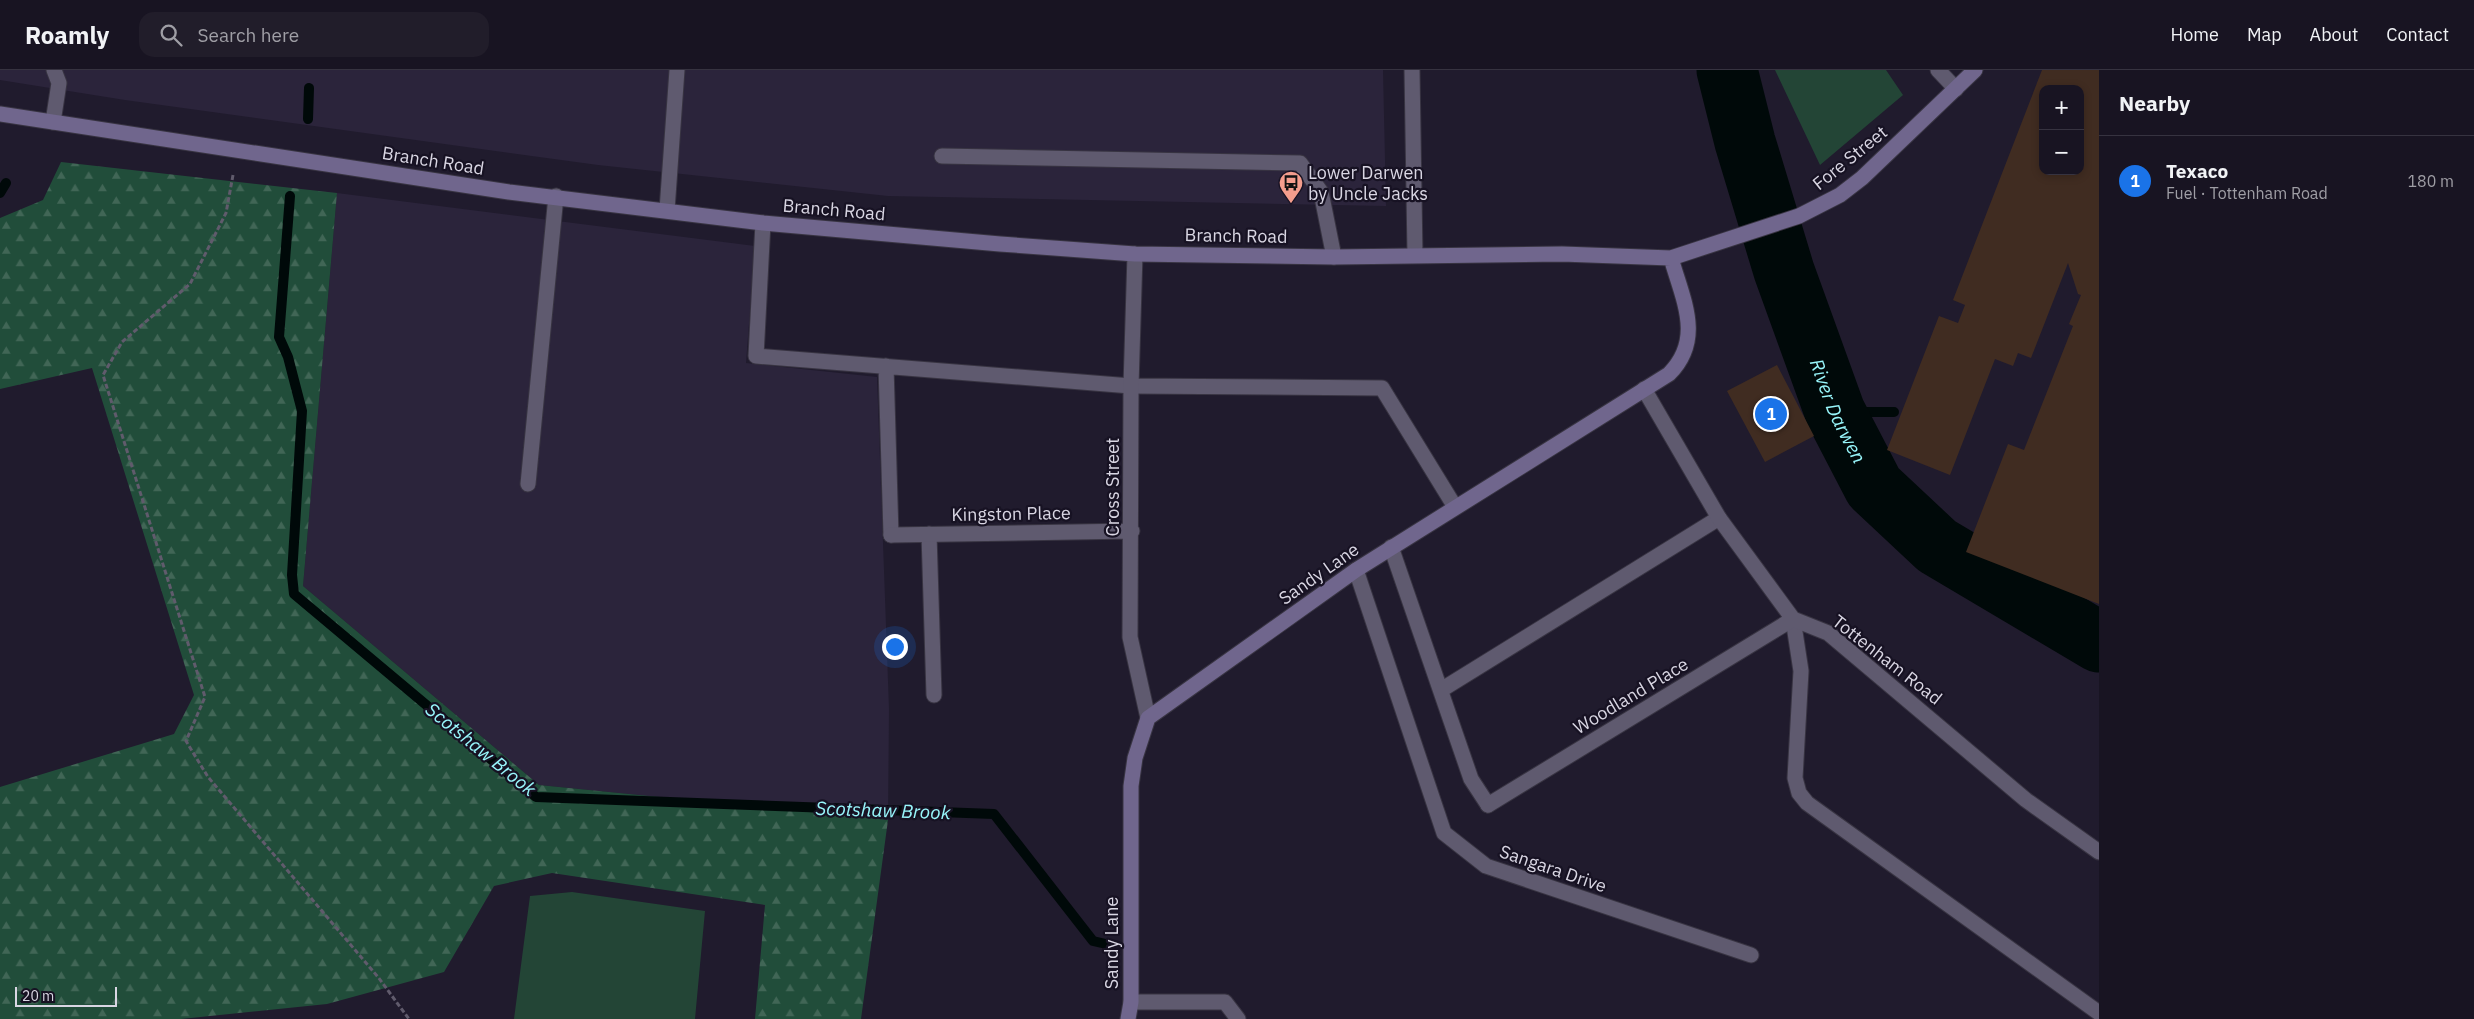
<!DOCTYPE html>
<meta charset="utf-8">
<style>
:root{--surface:#181422;--page:#211d2a;--text:#f1f3f6;--muted:#9f9ea5;--line:#363340;--accent:#1a73e8}
body{margin:0;font-family:"IBM Plex Sans",sans-serif;background:var(--page);color:var(--text)}
.controls{position:absolute;right:15px;top:15px;display:grid;overflow:hidden;border-radius:10px;box-shadow:0 2px 8px #0003}
.controls button{width:45px;height:45px;display:grid;place-items:center;padding:0;border:0;border-bottom:1px solid var(--line);background:var(--surface);color:var(--text);font:25px sans-serif}
.scale{position:absolute;left:15px;bottom:12px;width:102px;box-sizing:border-box;padding-left:5px;border:2px solid #d9d6e3;border-top:0;font-size:14px;line-height:18px;white-space:nowrap;color:#d9d6e3;-webkit-text-stroke:4px #171223;paint-order:stroke}
.you{position:absolute;left:894px;top:576px;width:18px;height:18px;margin:-12px;border:4px solid #fff;border-radius:50%;background:#1a73e8;box-shadow:0 0 0 8px #1a73e833}
.badge{display:grid;place-items:center;width:32px;height:32px;border-radius:50%;background:var(--accent);color:#fff;font-size:16px;font-weight:700}
.pin{position:absolute;translate:-50% -50%;border:2px solid #fff;box-shadow:0 1px 5px #0006}
.list{margin:0;padding:0;list-style:none}
h2{display:flex;justify-content:space-between;align-items:center;height:65px;margin:0;padding:0 20px;font-size:21px}
h2 small{font-size:16px;font-weight:400;color:var(--muted)}
.list li{display:grid;grid-template-columns:32px 1fr auto;gap:15px;align-items:center;box-sizing:border-box;height:90px;padding:0 20px;border-top:1px solid var(--line)}
.list b{display:block;font-size:19px;white-space:nowrap}
.list p{margin:0;font-size:16px;white-space:nowrap;color:var(--muted)}
.list em{font-size:16px;font-style:normal;color:var(--muted)}
.icon{flex:none;width:28px;height:28px;fill:none;stroke:currentColor;stroke-width:2;stroke-linecap:round;stroke-linejoin:round}
.map{position:relative;flex:none;width:2099px;height:949px;overflow:hidden}
header{display:flex;align-items:center;gap:30px;box-sizing:border-box;height:70px;padding:0 25px;background:var(--surface);border-bottom:1px solid var(--line)}
header strong{font-size:24px}
nav{display:flex;gap:28px;margin-inline-start:auto;font-size:18px}
.search{width:350px;height:45px;background:var(--page);display:flex;align-items:center;gap:12px;box-sizing:border-box;padding:0 18px;border-radius:15px;color:var(--muted);font-size:19px}
main{display:flex}
aside{flex:1;background:var(--surface)}
.map>svg:first-child{display:block}
.built{fill:#2b243b}
.green{fill:#234536}
.forest{fill:url(#forest-firs)}
.lines{fill:none;stroke-linecap:round;stroke-linejoin:round}
.stream{stroke:#000909;stroke-width:10}
.river{stroke:#000909;stroke-width:61}
.building{fill:#402c21;fill-rule:evenodd}
.lane-casing{stroke:#383442;stroke-width:17}
.street-casing{stroke:#383442;stroke-width:17}
.secondary-casing{stroke:#383442;stroke-width:17}
.path{stroke:#605b6c;stroke-width:3;stroke-dasharray:5 2.5;stroke-linecap:butt}
.lane{stroke:#5f5a6f;stroke-width:15}
.street{stroke:#5f5a6f;stroke-width:15}
.secondary{stroke:#70668d;stroke-width:15}
.labels{text-anchor:middle;stroke-width:4.5;stroke-linejoin:round;paint-order:stroke}
.street-label{font-size:18px;fill:#d9d6e3;stroke:#171223}
.poi-label{font-size:18px;fill:#d9d6e3;stroke:#171223;text-anchor:start}
.water-label{font-size:19px;font-style:italic;fill:#98f6fb;stroke:#171223}
</style>
<header>
<strong>Roamly</strong>
<div class="search"><svg class="icon" aria-label="search" viewBox="0 0 24 24"><circle cx="10" cy="10" r="6"/><path d="M15 15l6 6"/></svg>Search here</div>
<nav><a>Home</a><a>Map</a><a>About</a><a>Contact</a></nav>
</header>
<main>
<div class="map">
<svg width="2099" height="949" viewBox="0 0 2099 949">
<defs>
<pattern id="forest-firs" width="22" height="20" patternUnits="userSpaceOnUse" patternTransform="scale(1.25)"><rect width="22" height="20" fill="#214d3a"/><path d="M5 1l3.5 6h-7zM16 11l3.5 6h-7z" fill="#416656"/></pattern>
</defs>
<rect width="100%" height="100%" fill="#201b2d"/>
<path class="built" d="M0,0H1383L1386,136L888,126L598,95L125,30L0,10Z
M337,123L755,176L746,293L877,307L889,639L888,750L539,715L303,516Z"/>
<path class="green" d="M1775,0H1886L1903,25L1820,95Z
M572,822L705,841L695,949H514L530,826Z"/>
<path class="forest" d="M61,92L337,123L303,516L539,715L888,750L861,949H755L765,835L552,803L494,816L444,902L327,934L181,949H0V717L174,664L194,625L92,298L0,319V148L43,130Z"/>
<g class="lines">
<path class="stream" d="M308,49L309,18
M0,123L6,113
M290,126L279,267L288,287L302,341L292,505L294,524L536,727L994,744L1093,871L1106,874
M1835,342H1894"/>
<path class="river" id="s1" d="M1727,0L1745,72L1784,201L1835,342L1874,417L1937,476L2099,572"/>
</g>
<path class="building" d="M2042,0H2099V534L1966,482L2008,374L2024,380L2073,256L2069,254L2081,225L2078,224L2068,193L2031,288L2018,283L2013,296L1995,289L1950,405L1887,380L1939,246L1958,253L1965,235L1953,230ZM2043,19H2080V101H2043Z
M1777,295L1814,366L1765,392L1727,321Z"/>
<g class="lines">
<defs>
<path id="lane" d="M1412,0L1415,185
M53,52L59,13L54,0
M942,86L1300,93L1321,122L1334,187
M667,140L677,0
M763,153L756,286L1131,316L1382,318L1455,437
M886,296L891,465
M528,414L556,126
M929,464L934,625
M1391,477L1471,709L1488,735
M1793,549L1801,601L1795,708L1799,723L1807,733L2099,943
M1441,620L1719,448"/>
<path id="street" d="M1938,0L1956,19
M1135,184L1131,316L1130,567L1148,648
M1644,319L1719,448L1793,549L1828,563L2026,730L2099,782
M891,465L1132,461
M1356,500L1444,763L1486,796L1751,885
M1488,735L1793,549
M1131,932H1225L1238,949"/>
<path id="secondary" d="M0,44L509,122L763,153L1000,174L1135,184L1334,187L1562,184L1671,188L1799,146L1840,125L1862,108L1975,0
M1128,949L1131,932V716L1135,688L1148,648L1356,500L1669,304C1704,269 1683,230 1671,188"/>
</defs>
<use href="#lane" class="lane-casing"/>
<use href="#street" class="street-casing"/>
<use href="#secondary" class="secondary-casing"/>
<path class="path" d="M233,105L226,143L190,214L122,272L103,305L205,627L186,671L208,707L378,907L409,949"/>
<use href="#lane" class="lane"/>
<use href="#street" class="street"/>
<use href="#secondary" class="secondary"/>
</g>
<defs>
<symbol id="bus-pin" viewBox="-11 -11 22 30"><path d="M0 17L-7.5 6A9.5 9.5 0 1 1 7.5 6Z" fill="#f49d8d" stroke="#171223"/><path d="M-5-6H5V4H4V6H2V4H-2V6H-4V4H-5ZM-3.5-4V0h7V-4ZM-3.5 1.2v1.5H-2V1.2ZM2 1.2v1.5H3.5V1.2Z" fill="#111"/></symbol>
</defs>
<g fill-rule="evenodd">
<use href="#bus-pin" x="1277" y="99" width="28" height="38"/>
</g>
<g class="labels">
<g class="street-label">
<text transform="translate(1850 88) rotate(-39)" y="6">Fore Street</text>
<text transform="translate(433 91) rotate(9)" y="6">Branch Road</text>
<text transform="translate(834 140) rotate(5)" y="6">Branch Road</text>
<text transform="translate(1236 166) rotate(1)" y="6">Branch Road</text>
<text transform="translate(1113 417) rotate(-90)" y="6">Cross Street</text>
<text transform="translate(1011 444) rotate(-1)" y="6">Kingston Place</text>
<text transform="translate(1319 504) rotate(-35)" y="6">Sandy Lane</text>
<text transform="translate(1887 590) rotate(38)" y="6">Tottenham Road</text>
<text transform="translate(1631 626) rotate(-31)" y="6">Woodland Place</text>
<text transform="translate(1553 799) rotate(19)" y="6">Sangara Drive</text>
<text transform="translate(1112 873) rotate(-90)" y="6">Sandy Lane</text>
</g>
<g class="poi-label">
<text x="1308" y="109">Lower Darwen<tspan x="1308" dy="21">by Uncle Jacks</tspan></text>
</g>
<g class="water-label">
<text dy="7" stroke="none"><textPath href="#s1" startOffset="359">River Darwen</textPath></text>
<text transform="translate(481 679) rotate(39)" y="7">Scotshaw Brook</text>
<text transform="translate(883 740) rotate(2)" y="7">Scotshaw Brook</text>
</g>
</g>
</svg>
<div class="controls">
<button>+</button>
<button>−</button>
</div>
<div class="scale">20 m</div>
<div class="you"></div>
<div class="pin badge" style="left:1771px;top:344px">1</div>
</div>
<aside>
<h2>Nearby<small></small></h2>
<ul class="list">
<li><span class="badge">1</span><div><b>Texaco</b><p>Fuel · Tottenham Road</p></div><em>180 m</em></li>
</ul>
</aside>
</main>
